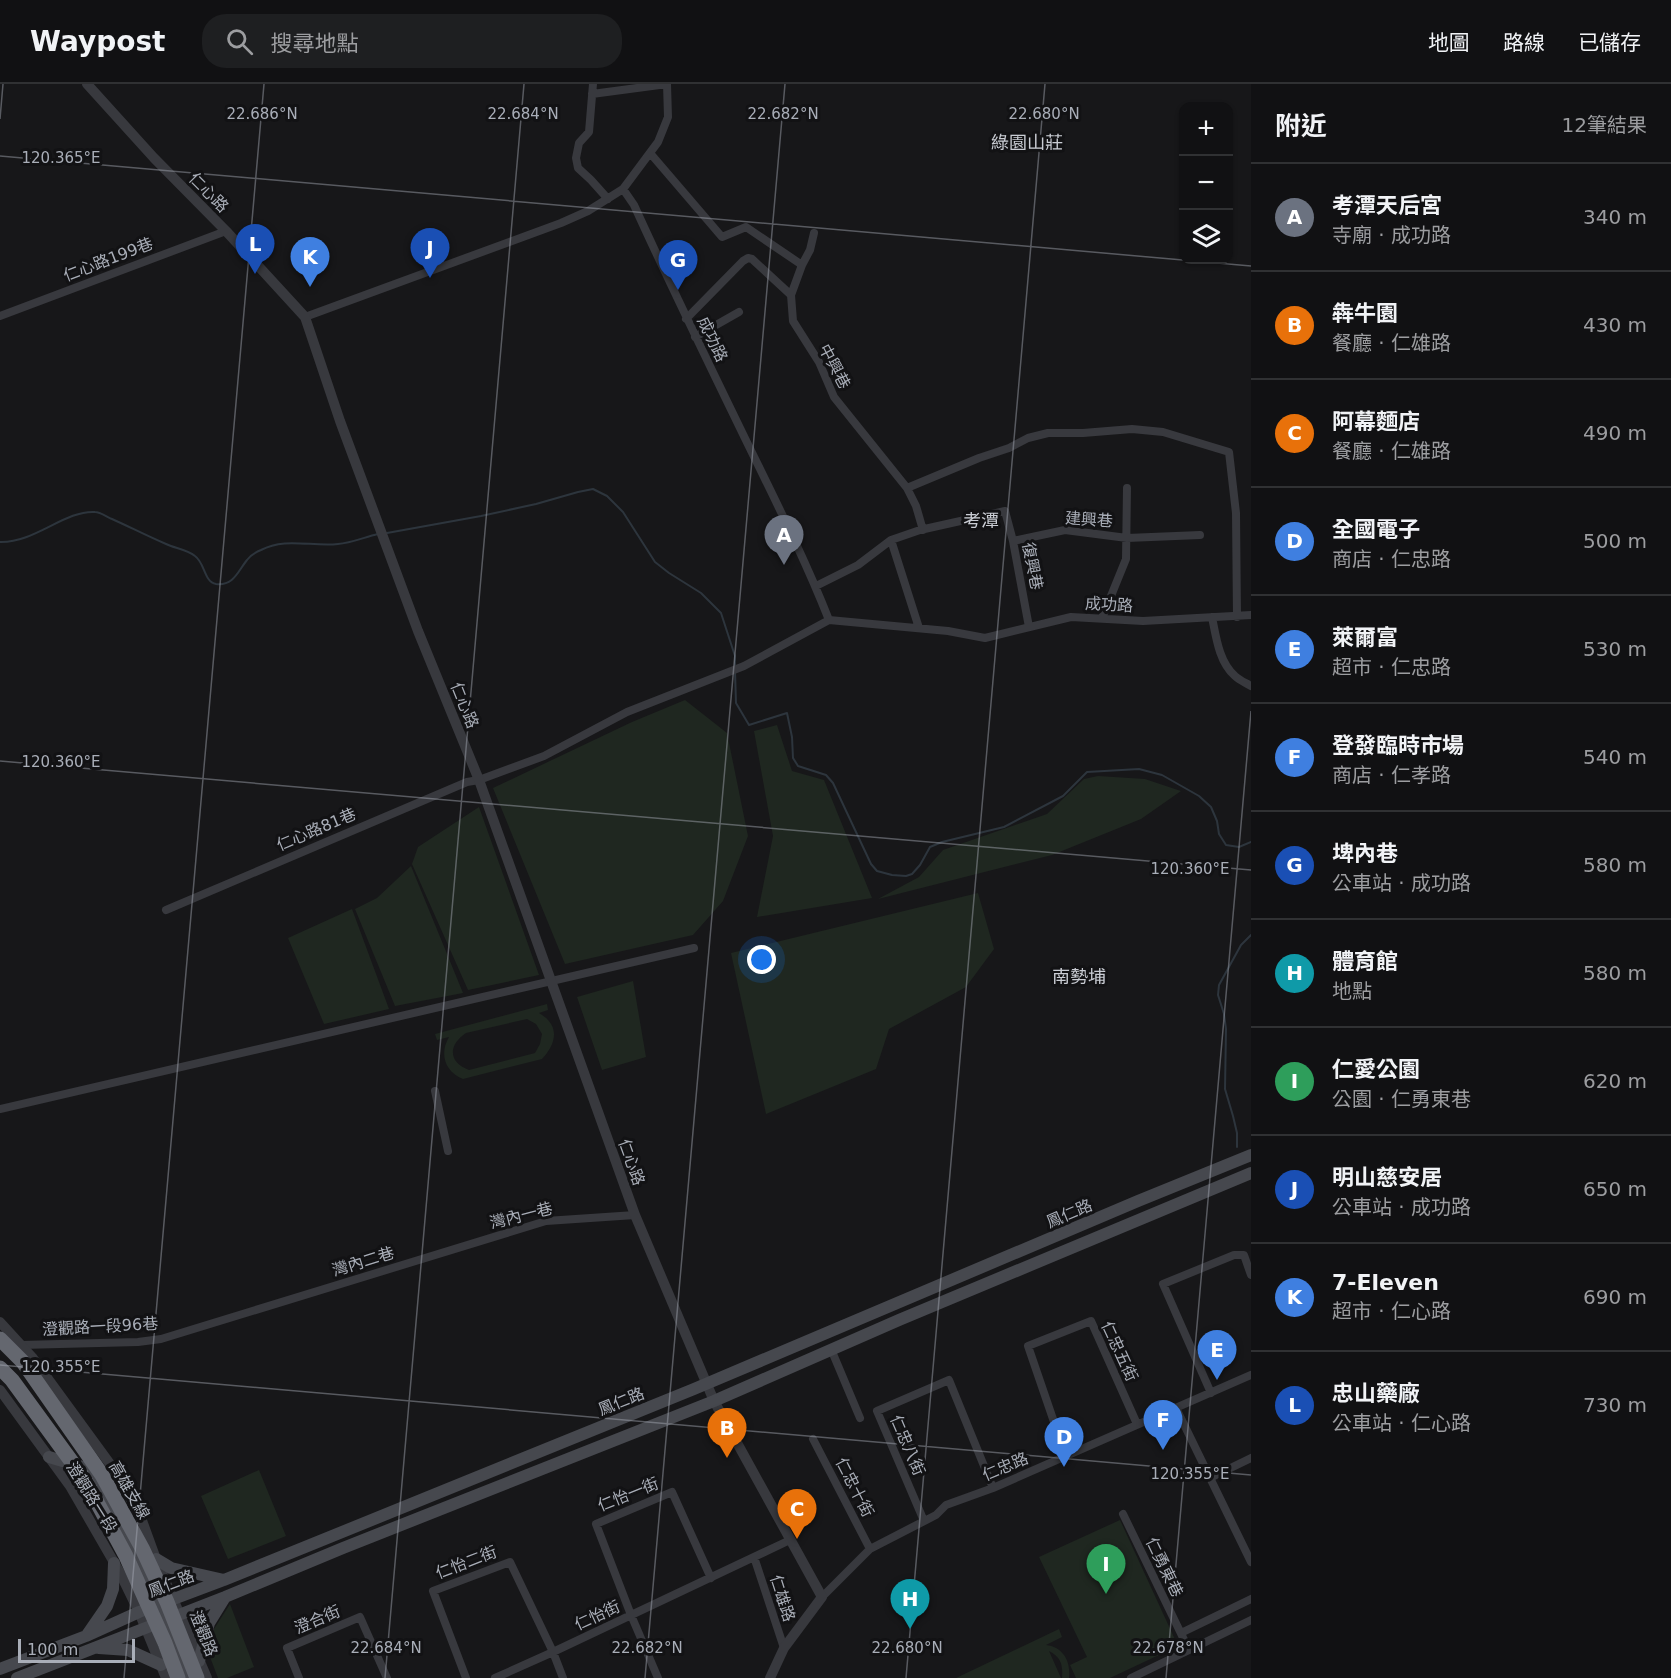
<!DOCTYPE html>
<html lang="zh-TW">
<meta charset="utf-8">
<style>
:root{--surface:#111113;--page:#1e1f21;--text:#f1f3f6;--muted:#9c9da0;--line:#303133;--accent:#b45309}
body{margin:0;font-family:"DejaVu Sans","Noto Sans TC",sans-serif;background:var(--page);color:var(--text)}
.controls{position:absolute;right:18px;top:18px;display:grid;overflow:hidden;border-radius:12px;box-shadow:0 2px 4px #0004}
.controls button{width:54px;height:54px;display:grid;place-items:center;padding:0;border:0;border-bottom:2px solid var(--line);background:var(--surface);color:var(--text);font:30px sans-serif}
.scale{position:absolute;left:18px;bottom:15px;width:117px;box-sizing:border-box;padding-left:6px;border:3px solid #a9aeb8;border-top:0;font-size:16px;line-height:21px;white-space:nowrap;color:#a9aeb8;-webkit-text-stroke:4px #121214;paint-order:stroke}
.you{position:absolute;left:762px;top:876px;width:21px;height:21px;margin:-15px;border:4px solid #fff;border-radius:50%;background:#1a73e8;box-shadow:0 0 0 9px #1a73e833}
.badge{display:grid;place-items:center;width:39px;height:39px;border-radius:50%;background:var(--accent);color:#fff;font-size:20px;font-weight:700}
.pin{position:absolute;translate:-50% -50px;filter:drop-shadow(0 2px 3px #0008)}
.pin::after{content:'';position:absolute;top:32px;width:21px;height:18px;background:inherit;clip-path:polygon(0 0,100% 0,50% 100%)}
.list{margin:0;padding:0;list-style:none}
h2{display:flex;justify-content:space-between;align-items:center;height:78px;margin:0;padding:0 24px;font-size:26px}
h2 small{font-size:20px;font-weight:400;color:var(--muted)}
.list li{display:grid;grid-template-columns:39px 1fr auto;gap:18px;align-items:center;box-sizing:border-box;height:108px;padding:0 24px;border-top:2px solid var(--line)}
.list b{display:block;font-size:22px;white-space:nowrap}
.list p{margin:0;font-size:20px;white-space:nowrap;color:var(--muted)}
.list em{font-size:20px;font-style:normal;color:var(--muted)}
.icon{flex:none;width:33px;height:33px;fill:none;stroke:currentColor;stroke-width:2;stroke-linecap:round;stroke-linejoin:round}
.map{position:relative;flex:none;width:1251px;height:1594px;overflow:hidden}
header{display:flex;align-items:center;gap:36px;box-sizing:border-box;height:84px;padding:0 30px;background:var(--surface);border-bottom:2px solid var(--line)}
header strong{font-size:28px}
nav{display:flex;gap:33px;margin-inline-start:auto;font-size:21px}
.search{width:420px;height:54px;background:var(--page);display:flex;align-items:center;gap:15px;box-sizing:border-box;padding:0 21px;border-radius:24px;color:var(--muted);font-size:22px}
main{display:flex}
aside{flex:1;background:var(--surface)}
.map>svg:first-child{display:block}
.green{fill:#1f2720;fill-rule:evenodd}
.lines{fill:none;stroke-linecap:round;stroke-linejoin:round}
.stream{stroke:#2d353d;stroke-width:2}
.minor{stroke:#38393e;stroke-width:8}
.tertiary{stroke:#38393e;stroke-width:10}
.secondary{stroke:#46484e;stroke-width:12}
.motorway-bridge{stroke:#64676f;stroke-width:15}
.ticks{fill:none;stroke:#a9aeb8;stroke-width:1.5;stroke-opacity:0.45}
.labels{text-anchor:middle;stroke-width:6;stroke-linejoin:round;paint-order:stroke}
.street-label{font-size:16px;fill:#a9aeb8;stroke:#121214}
.neighbourhood-label{font-size:18px;fill:#cacdd4;stroke:#121214}
.ticks-label{font-size:15px;text-anchor:middle;fill:#a9aeb8;stroke:#121214;stroke-width:6;stroke-linejoin:round;paint-order:stroke}
</style>
<header>
<strong>Waypost</strong>
<div class="search"><svg class="icon" aria-label="search" viewBox="0 0 24 24"><circle cx="10" cy="10" r="6"/><path d="M15 15l6 6"/></svg>搜尋地點</div>
<nav><a>地圖</a><a>路線</a><a>已儲存</a></nav>
</header>
<main>
<div class="map">
<svg width="1251" height="1594" viewBox="0 0 1251 1594">
<rect width="100%" height="100%" fill="#171719"/>
<path class="green" d="M685,616L727,649L748,752L723,817L693,851L565,880L493,704L632,638Z
M777,641L792,687L824,696L872,814L757,833L773,752L754,647Z
M1098,692L1145,695L1181,707L1141,735L1052,771L878,815L919,793L943,766L1047,730L1084,695Z
M479,723L539,891L468,906L412,780L418,763Z
M411,782L463,909L395,922L355,825L377,814Z
M978,809L994,865L966,903L889,945L876,985L766,1030L731,869Z
M352,825L389,925L324,940L288,854Z
M633,897L646,973L602,986L577,913Z
M547,920L548,926L539,929C560,941 557,959 542,975L463,995C445,988 439,970 449,953L437,956L435,950ZM527,935L536,940L542,950L540,960L535,969L469,986C448,978 448,961 466,949Z
M259,1386L286,1452L228,1475L201,1412Z
M1120,1436L1178,1562L1110,1594H1076L1070,1581L1087,1573L1039,1473Z
M230,1520L254,1583L227,1594H218L210,1573L212,1548Z
M1059,1545L1062,1553L1046,1561C1063,1563 1071,1577 1069,1594H1062C1063,1581 1061,1573 1049,1567L1061,1594H956Z"/>
<g class="lines">
<path class="stream" d="M387,449L481,432L536,420L578,408L593,405L607,412L623,428L655,478L669,489L701,509L721,529L735,572V582
M0,458C35,459 65,426 95,428C100,428 107,433 112,435C130,443 147,452 166,460C174,464 188,466 195,472C205,479 204,498 216,500C234,502 238,487 247,476C250,472 256,468 261,466C285,453 312,463 338,460C351,459 365,453 378,450
M735,587L736,619L749,641L787,629L792,653L793,674L798,682L826,691L833,699L871,780L877,787L892,791L906,792L912,790L920,781L930,763L942,758L1004,743L1063,712L1087,688L1139,685L1162,691L1199,712L1211,723L1217,737L1219,750L1226,761L1239,763L1251,758
M1237,1063V1049L1233,1032L1225,1005L1226,945L1224,930L1218,911L1219,901L1241,861L1251,851"/>
<path class="minor" d="M593,0L589,48L579,59L576,74L578,84L591,96L608,115
M592,10L667,0
M650,69L722,153L746,143L802,181
M623,105L634,121C668,196 704,270 740,344C771,408 803,470 829,536
M814,149L810,166L802,181L791,211L793,237L819,278L834,313L907,404L916,422L923,446
M0,232L226,147
M305,233L561,139L588,127L623,105L658,58L668,33L667,0
M686,235L743,177L748,174L752,175L791,211
M695,253L739,228
M907,404L979,374L1009,364L1028,354L1048,349H1083L1132,345L1163,348L1229,368L1236,429L1237,533
M891,456L919,544
M1013,457L1065,446L1127,454L1200,451
M816,502L858,481L891,456L920,446L1005,427L1013,457L1029,543
M1212,533C1216,553 1219,578 1235,592C1239,596 1246,599 1251,602
M1102,534L1126,475L1127,404
M166,826L467,698L479,696L544,672L627,628L744,582L829,536L948,547L985,554L1071,533L1143,537L1251,531
M435,1007L448,1067
M0,1025L694,864
M21,1261L138,1258L161,1255L546,1137L635,1131
M831,1265L860,1334
M1211,1309L1163,1200L1234,1171H1244L1251,1191
M1176,1324L1251,1478
M813,1355L870,1465
M1066,1373L1028,1262L1091,1237L1137,1340
M1210,1394L1251,1374
M1123,1430L1189,1566
M924,1437L877,1327L949,1296L993,1404
M754,1473L784,1564
M822,1513L870,1465L936,1431L946,1421L993,1404L1251,1291
M1181,1549L1251,1515
M299,1594L287,1564L360,1533L387,1594
M466,1594L433,1507L510,1478L553,1568L563,1594
M495,1594L553,1568L790,1456
M658,1594L631,1531L596,1440L672,1408L711,1494
M1131,1594L1251,1536"/>
<path class="tertiary" d="M87,0L154,74L226,147L305,233L340,337L418,547L479,696L635,1131L714,1317L822,1513L784,1564L770,1594
M0,1238L32,1273L113,1384L140,1431L156,1475L207,1594
M0,1306L70,1402L119,1487L139,1528L166,1594"/>
<path class="secondary" d="M49,1373L86,1384L116,1436L158,1521L162,1525
M156,1475L171,1484L224,1496
M159,1530L165,1536L188,1594
M87,1551L107,1522L113,1505L114,1479
M99,1564L128,1566L161,1581
M199,1577L209,1539L225,1513
M0,1585L86,1552L139,1528L224,1496L694,1305L1138,1117L1251,1071
M17,1594L225,1513L343,1464L714,1317L899,1236L1251,1089"/>
<path class="motorway-bridge" d="M0,1255L23,1278L102,1391L142,1464L167,1518L197,1594
M0,1284L12,1296L85,1396L126,1472L165,1559L178,1594"/>
</g>
<path class="ticks" d="M0,35L3,0M0,72L1251,182M0,677L1251,786M0,1281L1251,1391M124,1594L264,0M385,1594L524,0M645,1594L785,0M906,1594L1045,0M1166,1594L1251,627"/>
<g class="labels">
<g class="street-label">
<text transform="translate(209 108) rotate(45)" y="6">仁心路</text>
<text transform="translate(108 175) rotate(-21)" y="6">仁心路199巷</text>
<text transform="translate(713 255) rotate(64)" y="6">成功路</text>
<text transform="translate(835 282) rotate(62)" y="6">中興巷</text>
<text transform="translate(1089 435) rotate(4)" y="6">建興巷</text>
<text transform="translate(1033 482) rotate(79)" y="6">復興巷</text>
<text transform="translate(1109 520) rotate(3)" y="6">成功路</text>
<text transform="translate(465 621) rotate(68)" y="6">仁心路</text>
<text transform="translate(316 745) rotate(-23)" y="6">仁心路81巷</text>
<text transform="translate(632 1078) rotate(70)" y="6">仁心路</text>
<text transform="translate(1069 1129) rotate(-23)" y="6">鳳仁路</text>
<text transform="translate(521 1131) rotate(-14)" y="6">灣內一巷</text>
<text transform="translate(363 1177) rotate(-17)" y="6">灣內二巷</text>
<text transform="translate(100 1242) rotate(-3)" y="6">澄觀路一段96巷</text>
<text transform="translate(1120 1267) rotate(65)" y="6">仁忠五街</text>
<text transform="translate(621 1317) rotate(-22)" y="6">鳳仁路</text>
<text transform="translate(908 1361) rotate(67)" y="6">仁忠八街</text>
<text transform="translate(1005 1382) rotate(-23)" y="6">仁忠路</text>
<text transform="translate(855 1403) rotate(63)" y="6">仁忠十街</text>
<text transform="translate(130 1406) rotate(60)" y="6">高雄支線</text>
<text transform="translate(628 1410) rotate(-22)" y="6">仁怡一街</text>
<text transform="translate(92 1413) rotate(58)" y="6">澄觀路一段</text>
<text transform="translate(466 1478) rotate(-21)" y="6">仁怡二街</text>
<text transform="translate(1165 1483) rotate(64)" y="6">仁勇東巷</text>
<text transform="translate(171 1499) rotate(-21)" y="6">鳳仁路</text>
<text transform="translate(783 1514) rotate(72)" y="6">仁雄路</text>
<text transform="translate(597 1531) rotate(-25)" y="6">仁怡街</text>
<text transform="translate(317 1535) rotate(-23)" y="6">澄合街</text>
<text transform="translate(204 1549) rotate(68)" y="6">澄觀路</text>
</g>
<g class="neighbourhood-label">
<text x="1027" y="65">綠園山莊</text>
<text x="981" y="443">考潭</text>
<text x="1079" y="899">南勢埔</text>
</g>
</g>
<g class="ticks-label">
<text x="262" y="35">22.686°N</text>
<text x="523" y="35">22.684°N</text>
<text x="783" y="35">22.682°N</text>
<text x="1044" y="35">22.680°N</text>
<text x="61" y="79">120.365°E</text>
<text x="61" y="683">120.360°E</text>
<text x="1190" y="790">120.360°E</text>
<text x="61" y="1288">120.355°E</text>
<text x="1190" y="1395">120.355°E</text>
<text x="386" y="1569">22.684°N</text>
<text x="647" y="1569">22.682°N</text>
<text x="907" y="1569">22.680°N</text>
<text x="1168" y="1569">22.678°N</text>
</g>
</svg>
<div class="controls">
<button>+</button>
<button>−</button>
<button><svg class="icon" aria-label="layers" viewBox="0 0 24 24"><path d="M12 4l9 5-9 5-9-5zM3 14l9 5 9-5"/></svg></button>
</div>
<div class="scale">100 m</div>
<div class="you"></div>
<div class="pin badge" style="left:784px;top:481px;background:#6b7280">A</div>
<div class="pin badge" style="left:727px;top:1374px;background:#e8710a">B</div>
<div class="pin badge" style="left:797px;top:1455px;background:#e8710a">C</div>
<div class="pin badge" style="left:1064px;top:1383px;background:#3f7fe0">D</div>
<div class="pin badge" style="left:1217px;top:1296px;background:#3f7fe0">E</div>
<div class="pin badge" style="left:1163px;top:1366px;background:#3f7fe0">F</div>
<div class="pin badge" style="left:678px;top:206px;background:#1a4fb4">G</div>
<div class="pin badge" style="left:910px;top:1545px;background:#0f9aa8">H</div>
<div class="pin badge" style="left:1106px;top:1510px;background:#2e9e5b">I</div>
<div class="pin badge" style="left:430px;top:194px;background:#1a4fb4">J</div>
<div class="pin badge" style="left:310px;top:203px;background:#3f7fe0">K</div>
<div class="pin badge" style="left:255px;top:190px;background:#1a4fb4">L</div>
</div>
<aside>
<h2>附近<small>12筆結果</small></h2>
<ul class="list">
<li><span class="badge" style="background:#6b7280">A</span><div><b>考潭天后宮</b><p>寺廟 · 成功路</p></div><em>340 m</em></li>
<li><span class="badge" style="background:#e8710a">B</span><div><b>犇牛園</b><p>餐廳 · 仁雄路</p></div><em>430 m</em></li>
<li><span class="badge" style="background:#e8710a">C</span><div><b>阿幕麵店</b><p>餐廳 · 仁雄路</p></div><em>490 m</em></li>
<li><span class="badge" style="background:#3f7fe0">D</span><div><b>全國電子</b><p>商店 · 仁忠路</p></div><em>500 m</em></li>
<li><span class="badge" style="background:#3f7fe0">E</span><div><b>萊爾富</b><p>超市 · 仁忠路</p></div><em>530 m</em></li>
<li><span class="badge" style="background:#3f7fe0">F</span><div><b>登發臨時市場</b><p>商店 · 仁孝路</p></div><em>540 m</em></li>
<li><span class="badge" style="background:#1a4fb4">G</span><div><b>埤內巷</b><p>公車站 · 成功路</p></div><em>580 m</em></li>
<li><span class="badge" style="background:#0f9aa8">H</span><div><b>體育館</b><p>地點</p></div><em>580 m</em></li>
<li><span class="badge" style="background:#2e9e5b">I</span><div><b>仁愛公園</b><p>公園 · 仁勇東巷</p></div><em>620 m</em></li>
<li><span class="badge" style="background:#1a4fb4">J</span><div><b>明山慈安居</b><p>公車站 · 成功路</p></div><em>650 m</em></li>
<li><span class="badge" style="background:#3f7fe0">K</span><div><b>7-Eleven</b><p>超市 · 仁心路</p></div><em>690 m</em></li>
<li><span class="badge" style="background:#1a4fb4">L</span><div><b>忠山藥廠</b><p>公車站 · 仁心路</p></div><em>730 m</em></li>
</ul>
</aside>
</main>
